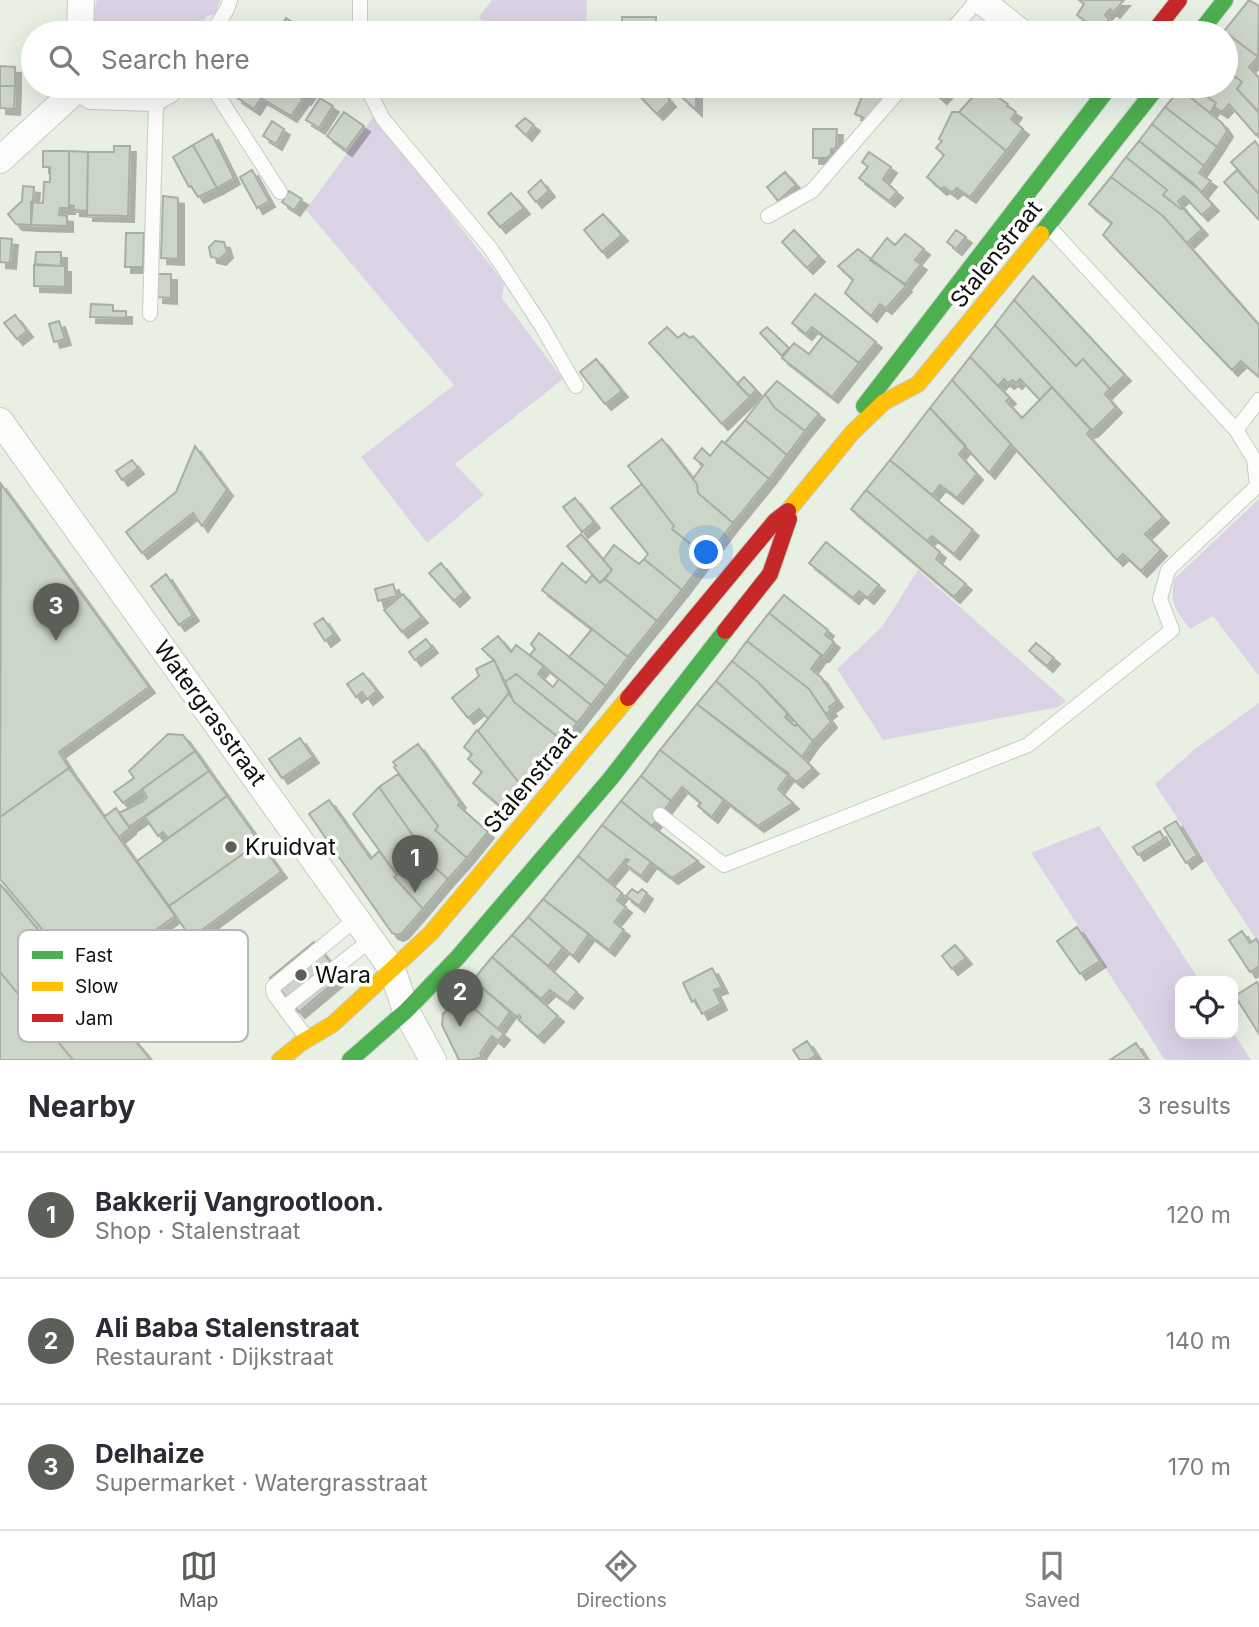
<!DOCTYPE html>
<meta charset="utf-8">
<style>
:root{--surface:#fff;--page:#f2f2f3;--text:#2b2b33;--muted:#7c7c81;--line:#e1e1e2;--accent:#5a6058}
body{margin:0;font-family:Inter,sans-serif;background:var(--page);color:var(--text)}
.controls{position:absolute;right:21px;bottom:21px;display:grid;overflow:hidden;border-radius:14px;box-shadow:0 7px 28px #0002}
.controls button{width:63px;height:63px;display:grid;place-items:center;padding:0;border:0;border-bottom:2px solid var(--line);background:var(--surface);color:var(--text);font:35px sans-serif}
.you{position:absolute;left:707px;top:553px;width:24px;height:24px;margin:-18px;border:5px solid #fff;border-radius:50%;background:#1a73e8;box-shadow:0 0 0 10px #1a73e833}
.badge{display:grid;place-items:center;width:46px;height:46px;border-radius:50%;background:var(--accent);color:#fff;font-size:23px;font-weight:700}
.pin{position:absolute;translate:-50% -58px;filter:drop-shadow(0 2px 4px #0008)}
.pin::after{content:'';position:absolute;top:37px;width:24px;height:21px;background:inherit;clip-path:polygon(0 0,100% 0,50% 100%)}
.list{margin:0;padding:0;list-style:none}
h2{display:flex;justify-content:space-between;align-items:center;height:91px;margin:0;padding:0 28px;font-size:30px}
h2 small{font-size:23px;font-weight:400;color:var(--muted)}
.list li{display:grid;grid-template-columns:46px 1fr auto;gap:21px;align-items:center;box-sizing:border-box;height:126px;padding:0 28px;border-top:2px solid var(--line)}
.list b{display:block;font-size:26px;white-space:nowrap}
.list p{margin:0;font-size:23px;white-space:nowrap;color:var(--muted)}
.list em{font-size:23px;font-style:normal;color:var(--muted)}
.icon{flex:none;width:38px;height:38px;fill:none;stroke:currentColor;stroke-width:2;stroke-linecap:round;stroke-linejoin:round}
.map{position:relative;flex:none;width:1259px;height:1060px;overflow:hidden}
.search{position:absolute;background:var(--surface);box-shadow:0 7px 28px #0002;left:21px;right:21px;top:21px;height:77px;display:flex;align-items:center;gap:18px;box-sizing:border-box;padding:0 24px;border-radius:38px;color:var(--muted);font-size:26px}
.sheet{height:469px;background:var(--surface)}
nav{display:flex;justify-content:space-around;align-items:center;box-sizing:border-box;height:98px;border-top:2px solid var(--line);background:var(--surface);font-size:19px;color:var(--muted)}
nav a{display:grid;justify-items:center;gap:4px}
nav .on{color:var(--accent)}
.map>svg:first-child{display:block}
.green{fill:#dcd2e6}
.building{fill:#ccd6c8;stroke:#a8aea6;stroke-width:2;filter:url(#shadow)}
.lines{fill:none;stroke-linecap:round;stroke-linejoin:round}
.lane-casing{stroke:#c6cdc4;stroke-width:16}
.street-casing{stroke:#c6cdc4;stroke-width:28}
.fast-casing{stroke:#c6cdc4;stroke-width:18}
.slow-casing{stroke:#c6cdc4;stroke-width:18}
.jam-casing{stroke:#c6cdc4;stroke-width:18}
.lane{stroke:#fcfdfb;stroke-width:14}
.street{stroke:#fcfdfb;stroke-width:26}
.fast{stroke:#4caf50;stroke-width:16}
.slow{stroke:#ffc107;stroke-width:16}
.jam{stroke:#c62828;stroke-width:16}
.poi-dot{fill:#5a6058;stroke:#fff;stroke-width:2.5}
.labels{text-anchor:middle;stroke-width:7;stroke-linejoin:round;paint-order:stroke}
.street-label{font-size:23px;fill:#0e120c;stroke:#fff}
.poi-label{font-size:23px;fill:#0e120c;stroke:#fff;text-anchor:start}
.key{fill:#fff;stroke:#b7b8b6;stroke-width:2}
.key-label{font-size:19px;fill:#0e120c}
</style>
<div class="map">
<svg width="1259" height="1060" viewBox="0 0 1259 1060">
<defs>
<filter id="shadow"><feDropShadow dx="6" dy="6" stdDeviation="0" flood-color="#0004"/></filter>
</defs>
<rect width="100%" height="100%" fill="#e8f0e4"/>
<path class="green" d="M97,0H220L216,14L207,16L196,33H90V23Z
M492,0H587L586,33H489L479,17Z
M374,116L504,283L502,298L563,379L455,464L484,495L427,543L361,457L454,385L306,210Z
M1259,499V676L1213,616L1190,629C1175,609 1169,604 1175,578Z
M918,570L1066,701L1059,707L883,740L837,669L882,627Z
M1259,703V944L1155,784L1195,749Z
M1099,826L1200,981H1180V1034H1233V1032L1251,1060H1165L1031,853Z"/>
<path class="building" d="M1079,0H1124L1114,12L1110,9L1105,15L1109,19L1099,32L1077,15L1084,4Z
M1249,0L1259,6L1258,57L1224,31Z
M622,17H656V29L661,30V33H622Z
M286,18L303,29L306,23L322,33H277Z
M392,22H420V33H391Z
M420,22H446V33H420Z
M778,24L806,25V33H767V28L777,29Z
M806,25L834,26V29H844V33H806Z
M700,26L735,27V33H700Z
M735,27L767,28V33H735Z
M844,29H876V33H844Z
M876,29L912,30V33H876Z
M1224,31L1258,57L1249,67L1259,78V112L1237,89L1242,82L1226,70Z
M0,66L15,67V86H0Z
M1226,70L1242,82L1237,89L1259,113V132L1256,135L1229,104L1222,112L1214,107L1216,103L1192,86H1226Z
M0,86H15L14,109L0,108Z
M243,86H282L303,99L291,116L261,98L254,109L236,97Z
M282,86H314L305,99Z
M630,86H658L670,101L657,114Z
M683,86H696V110L683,98Z
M877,86H900L868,120L855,114L864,91L877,95Z
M927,86H952L941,98Z
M1182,86H1192L1216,103L1210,113L1180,89Z
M982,87L1008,104L1007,106L1016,112L1011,119L1023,129L1006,151L959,112Z
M1180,89L1222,123L1227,131L1217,147L1165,107Z
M320,98L333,106L319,128L306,120Z
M1165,107L1217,147L1204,166L1152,124Z
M344,112L364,126L346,150L327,136Z
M952,112H959L1006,151L970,197L957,188L952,193L944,187L941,189L927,177L944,155L936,148L942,141L939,139Z
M525,118L534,125L526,135L516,126Z
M272,121L284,129L276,144L263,136Z
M1152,124L1204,166L1199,173L1211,181L1202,192L1139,141Z
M813,129H837L836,148L831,149V154L827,158H813Z
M212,134L234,178L217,188L193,145Z
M1139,141L1193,183L1213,205L1202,215L1184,196L1178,201L1183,208L1181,209L1163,195L1167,190L1126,157Z
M1255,141L1259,147V194L1231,162Z
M193,145L217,188L198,197L191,186L189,187L173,157Z
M114,146H130L128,216L87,215L88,152H114Z
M43,151H69V208H60L59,215L67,216V226L31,225V202L43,203L44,182H50V167H43Z
M69,151L88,152L87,211L74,210V206L69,205Z
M869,152L891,167L883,179L897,192L889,201L859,178L868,167L862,162Z
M1126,157L1167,190L1163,195L1181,209L1183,208L1202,229L1187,243L1163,216L1111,177Z
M252,170L269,201L257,208L240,177Z
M1237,170L1259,194V220L1224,182Z
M785,172L796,185L778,201L767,187Z
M1111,177L1163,216L1259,325V377L1241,361L1232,370L1103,235L1112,223L1089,204Z
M541,180L549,191L536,202L528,192Z
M23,186L34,187L31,225L16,224L8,214L22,201Z
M289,191L302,199L294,210L282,202Z
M511,193L524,208L500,227L488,213Z
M163,196L178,198V259L161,258Z
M603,214L622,235L602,252L584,230Z
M794,230L819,256L807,268L782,242Z
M956,230L966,237L956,249L947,242Z
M126,233H144L143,267H125Z
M905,234L924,249L915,260L921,264L905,284L870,260L887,238L895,245Z
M0,238L12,239L10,263L0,262Z
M215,241L224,242L227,252L220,259L211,257L209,247Z
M858,249L906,286L886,308L880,304L871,316L845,293L853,280L838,266Z
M36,252H61V266L35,264Z
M34,265L65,266V287L34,286Z
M158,274H171V298L157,297Z
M1033,276L1125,375L1110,389L1083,359L1076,366L1014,300Z
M815,294L876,342L859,363L812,327L806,334L792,323Z
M1014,300L1076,366L1083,359L1110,389L1105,394L1116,407L1092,431L995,325Z
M91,304L113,305V311H126V318L90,317Z
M15,315L27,331L17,339L4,323Z
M59,321L65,339L54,342L49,324Z
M995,325L1052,387L1040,400L1020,379L1016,383L1013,380L1008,383L1004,379L998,386L970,357Z
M667,327L678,338L684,333L690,338L693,336L750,397L722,424L649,343Z
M767,327L789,348L782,356L760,333Z
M823,336L859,363L832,397L782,358L794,343L809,354Z
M970,357L1010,398L1006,401L1022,418L1052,387L1091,429L1087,434L1163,517L1145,534L1161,550L1141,571L1123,554L1117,560L952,380Z
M596,359L622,391L605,404L580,372Z
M744,377L756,390L750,397L737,384Z
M952,380L1011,444L989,473L930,408Z
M777,381L819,414L805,431L775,408L765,394Z
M765,394L775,408L805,431L787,455L745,420Z
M930,408L966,446L959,454L977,474L957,498L940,485L932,495L890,460Z
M745,420L787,455L769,479L725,443Z
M662,439L697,484L698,493L733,523L707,557L672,529L674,526L628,466Z
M722,441L769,479L733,523L698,493L697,484L693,479L703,465L694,458L702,448L710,456Z
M195,446L227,490L202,526L193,513L142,553L126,532L176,492Z
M132,460L138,468L122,480L116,471Z
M890,460L973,530L954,554L932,536L927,541L866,490Z
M1,484L149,687L59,752L69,768L0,817Z
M642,484L674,526L672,529L707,557L682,590L644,559L648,554L611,508Z
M866,490L940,552L936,559L966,584L954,597L851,509Z
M575,498L594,522L582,532L563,507Z
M581,534L612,570L600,583L567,546Z
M826,542L879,585L868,598L859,591L853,598L809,563Z
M614,545L639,564L644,559L682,590L657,621L605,579L612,570L603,560Z
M441,563L464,592L454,601L429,573Z
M562,563L586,583L592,575L600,583L605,579L657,621L628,657L542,590Z
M166,574L193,615L179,625L151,586Z
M393,584L397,596L378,601L375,589Z
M403,594L422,617L402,632L384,610Z
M784,595L828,630L825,635L834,642L823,656L769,613Z
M769,613L821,655L811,669L821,677L837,701L829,707L831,710L826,714L809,689L747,641Z
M323,618L334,634L325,641L314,624Z
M592,629L628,657L606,686L569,657Z
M539,633L606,686L591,705L530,655L535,649L531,644Z
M498,636L511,652L516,645L544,666L538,674L553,687L559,679L591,705L577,723L516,674L505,682L494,660L482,649Z
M426,639L432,647L415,660L409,652Z
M747,641L809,689L831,722L813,741L758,682L732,661Z
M1036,643L1054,658L1047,666L1029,651Z
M494,660L509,693L488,719L479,709L468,718L452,698L479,676L476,669Z
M732,661L758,682L788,713L785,717L795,726L797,724L813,741L802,757L716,681Z
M363,673L377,691L367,699L362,692L356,697L347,684Z
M516,674L577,723L563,741L514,702L505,682Z
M716,681L802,757L813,768L797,782L697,704Z
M509,693L514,702L563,741L524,789L478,731Z
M697,704L789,774L778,789L793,803L758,826L660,750Z
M477,730L524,789L506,811L473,783L482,772L468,759L472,754L464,747Z
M168,734L183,735L195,751L123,803L114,792L134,778L129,771Z
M300,738L313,757L282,778L269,759Z
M418,744L460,802L458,805L488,832L467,858L435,830L438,826L394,767L396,766L393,762Z
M660,750L724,800L712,817L698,806L701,803L682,787L671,801L641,776Z
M195,751L209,771L129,827L119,813L142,802L147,797L142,789Z
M69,768L175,916L85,981L0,879V817Z
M209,771L227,796L168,838L163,832L158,836L145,817Z
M398,774L438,826L435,830L467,858L448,879L417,852L421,847L379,787Z
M641,776L671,801L652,826L621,801Z
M379,787L421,847L417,852L448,879L423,909L394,877L397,875L353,814Z
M227,796L260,842L169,906L137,861Z
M329,800L371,859L379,851L397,875L394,877L423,909L402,933L397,935L392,933L309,814Z
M621,801L652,826L698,861L672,878L602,825Z
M116,808L130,828L119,837L104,817Z
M1176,821L1197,855L1186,863L1164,828Z
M602,825L651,862L641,876L625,864L629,860L626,859L608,881L578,856Z
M1160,831L1164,839L1138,855L1133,847Z
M260,842L281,872L191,938L169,906Z
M578,856L622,893L617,900L626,907L614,922L624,930L609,950L543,899Z
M0,884L39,931L42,929L151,1060H73L0,972Z
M632,889L638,893L642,889L647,893L639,906L626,896Z
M543,899L589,934L573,956L528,917Z
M528,917L563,948L548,966L512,935Z
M1077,927L1100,961L1080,974L1057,941Z
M1242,931L1250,943L1256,939L1259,944V966L1250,972L1229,940Z
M512,935L577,992L568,1003L550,990L541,999L492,957Z
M314,942L342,976L299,1012L270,978Z
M955,945L966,958L952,969L942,956Z
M492,957L558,1016L538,1037L519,1020L521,1017L519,1015L517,1017L473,980Z
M712,968L722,987L714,990L721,1004L702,1014L695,1000L692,1002L683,983Z
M0,972L73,1060H0Z
M473,980L510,1012L498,1029L459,996Z
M1257,982L1259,986V1034L1235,996Z
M459,996L504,1034L498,1041L492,1036L480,1053L482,1057L472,1060H459L442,1025L443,1014Z
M807,1041L816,1055L809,1060H800L793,1050Z
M1136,1043L1147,1060H1110Z"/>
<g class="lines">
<defs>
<path id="lane" d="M212,33L227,9L230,0
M360,33V0
M949,33L978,0
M205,86L215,91L280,192
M366,86L383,119L491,249L541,325L576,386
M74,92L90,102L156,104L172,95L180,86
M768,216L812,191L903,86
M150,314L156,104
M1236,430L1259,400
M660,815L724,865L1028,745L1172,630L1160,599L1168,570L1257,486L1254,459L1236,430L1049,227
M287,1012L274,994L273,987L357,918
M307,1038L287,1012L289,1004L372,939"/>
<path id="street" d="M980,0L1022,33
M80,33L81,0
M0,160L74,92L75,86
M0,421L392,969L406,1011L433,1060"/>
<path id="fast" d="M1199,33L1225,0
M1041,234L1158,86
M864,406L1110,86
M350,1060L406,1011L458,957L611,778L725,631"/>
<path id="slow" d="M788,511L852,433L884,402L918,384L1041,234
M280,1060L301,1043L333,1024L431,933L628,698"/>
<path id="jam" d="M1153,33L1179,0
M725,631L770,574L789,519
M628,698L775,521L788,511"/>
</defs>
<use href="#lane" class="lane-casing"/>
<use href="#street" class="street-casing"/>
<use href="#fast" class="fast-casing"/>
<use href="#slow" class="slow-casing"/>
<use href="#jam" class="jam-casing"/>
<use href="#lane" class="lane"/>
<use href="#street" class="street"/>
<use href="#fast" class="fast"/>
<use href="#slow" class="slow"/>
<use href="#jam" class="jam"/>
</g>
<g class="poi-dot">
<circle cx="231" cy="847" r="7"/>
<circle cx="301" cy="975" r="7"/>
</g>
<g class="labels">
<g class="street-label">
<text transform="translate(996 254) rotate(-51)" y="8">Stalenstraat</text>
<text transform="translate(210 713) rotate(54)" y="8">Watergrasstraat</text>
<text transform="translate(530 780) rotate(-50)" y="8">Stalenstraat</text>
</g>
<g class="poi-label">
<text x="245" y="855">Kruidvat</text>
<text x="315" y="983">Wara</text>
</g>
</g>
<rect x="18" y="930" width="230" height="112" rx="10" class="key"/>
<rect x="32" y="951" width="31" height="8" fill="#4caf50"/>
<rect x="32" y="982" width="31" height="9" fill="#ffc107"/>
<rect x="32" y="1014" width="31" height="8" fill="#c62828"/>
<g class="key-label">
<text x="75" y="962">Fast</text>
<text x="75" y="993">Slow</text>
<text x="75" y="1025">Jam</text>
</g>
</svg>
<div class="controls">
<button><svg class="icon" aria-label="locate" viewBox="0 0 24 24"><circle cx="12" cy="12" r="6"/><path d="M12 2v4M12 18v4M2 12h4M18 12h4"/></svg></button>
</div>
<div class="you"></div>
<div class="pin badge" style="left:415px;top:893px">1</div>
<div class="pin badge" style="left:460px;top:1027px">2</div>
<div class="pin badge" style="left:56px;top:641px">3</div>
<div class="search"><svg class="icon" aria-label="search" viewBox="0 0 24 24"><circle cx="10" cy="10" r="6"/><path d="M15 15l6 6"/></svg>Search here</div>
</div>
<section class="sheet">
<h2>Nearby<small>3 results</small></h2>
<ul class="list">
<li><span class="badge">1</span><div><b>Bakkerij Vangrootloon.</b><p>Shop · Stalenstraat</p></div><em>120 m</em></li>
<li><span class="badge">2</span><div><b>Ali Baba Stalenstraat</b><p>Restaurant · Dijkstraat</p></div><em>140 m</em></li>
<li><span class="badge">3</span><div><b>Delhaize</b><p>Supermarket · Watergrasstraat</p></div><em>170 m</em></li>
</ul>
</section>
<nav>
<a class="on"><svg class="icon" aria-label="map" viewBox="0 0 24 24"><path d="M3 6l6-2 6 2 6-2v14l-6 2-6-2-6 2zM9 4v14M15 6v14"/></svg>Map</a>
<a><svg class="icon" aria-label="directions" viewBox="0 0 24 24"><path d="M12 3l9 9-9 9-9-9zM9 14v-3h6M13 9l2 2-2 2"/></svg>Directions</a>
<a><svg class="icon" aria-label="saved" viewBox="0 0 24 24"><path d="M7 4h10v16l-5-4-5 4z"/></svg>Saved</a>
</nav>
